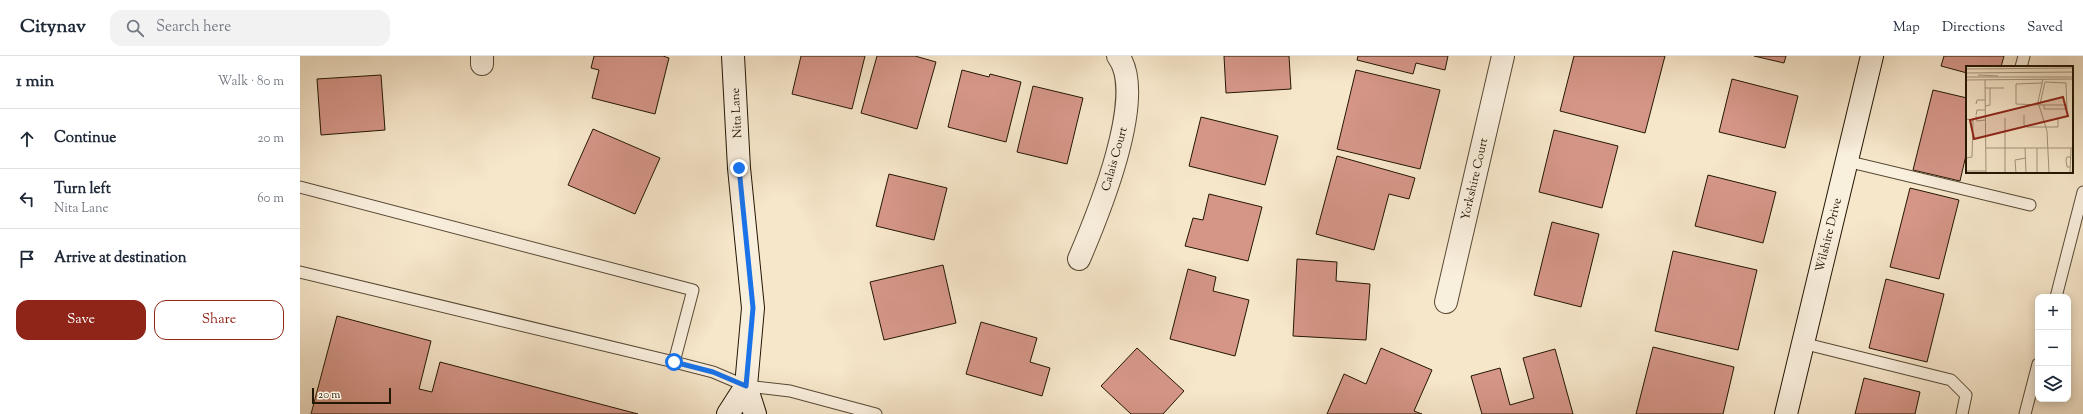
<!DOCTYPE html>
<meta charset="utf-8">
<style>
:root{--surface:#fff;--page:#f2f2f3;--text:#1f2937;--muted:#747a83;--line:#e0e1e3;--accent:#8f2418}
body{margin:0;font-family:"Sorts Mill Goudy",serif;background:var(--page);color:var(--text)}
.controls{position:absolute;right:12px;bottom:12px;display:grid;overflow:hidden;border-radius:8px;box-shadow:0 2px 10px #0003}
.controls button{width:36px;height:36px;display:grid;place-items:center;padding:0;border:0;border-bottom:1px solid var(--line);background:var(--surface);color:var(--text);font:20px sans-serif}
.scale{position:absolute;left:12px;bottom:10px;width:79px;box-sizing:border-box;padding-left:4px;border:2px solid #231603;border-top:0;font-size:11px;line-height:14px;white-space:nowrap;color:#231603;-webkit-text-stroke:3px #f9efdd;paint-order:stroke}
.stop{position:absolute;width:12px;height:12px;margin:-9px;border:3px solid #1a73e8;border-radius:50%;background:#fff}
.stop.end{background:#1a73e8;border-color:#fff;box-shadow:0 1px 4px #0008}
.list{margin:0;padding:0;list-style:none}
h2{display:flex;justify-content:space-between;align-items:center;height:52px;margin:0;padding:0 16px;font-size:17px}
h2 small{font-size:13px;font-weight:400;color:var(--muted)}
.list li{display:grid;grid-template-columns:26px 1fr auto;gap:12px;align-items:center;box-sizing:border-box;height:60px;padding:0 16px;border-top:1px solid var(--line)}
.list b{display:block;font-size:15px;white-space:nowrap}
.list p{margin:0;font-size:13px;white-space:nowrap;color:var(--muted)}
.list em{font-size:13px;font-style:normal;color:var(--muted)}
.actions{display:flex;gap:8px;padding:12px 16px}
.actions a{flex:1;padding:9px 0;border:1px solid var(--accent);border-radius:12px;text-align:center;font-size:14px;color:var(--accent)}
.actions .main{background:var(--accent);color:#fff}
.icon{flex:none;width:22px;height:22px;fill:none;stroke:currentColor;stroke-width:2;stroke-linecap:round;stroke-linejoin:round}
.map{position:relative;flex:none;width:1783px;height:358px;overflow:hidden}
header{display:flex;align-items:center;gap:24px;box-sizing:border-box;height:56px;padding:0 20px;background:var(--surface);border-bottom:1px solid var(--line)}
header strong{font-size:19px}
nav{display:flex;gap:22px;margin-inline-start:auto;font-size:14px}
.search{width:280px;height:36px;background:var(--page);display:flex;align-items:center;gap:10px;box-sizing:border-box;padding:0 14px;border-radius:12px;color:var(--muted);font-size:15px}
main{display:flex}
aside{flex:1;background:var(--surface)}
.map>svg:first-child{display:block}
.building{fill:#d59688;stroke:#231603}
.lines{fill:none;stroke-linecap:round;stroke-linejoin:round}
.lane-casing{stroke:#584a35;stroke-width:13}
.street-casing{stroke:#584a35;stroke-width:24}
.secondary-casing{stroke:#231603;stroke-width:24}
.lane{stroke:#f9efdd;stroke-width:11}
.street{stroke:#f9efdd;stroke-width:22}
.secondary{stroke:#f9efdd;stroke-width:22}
.route{stroke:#1a73e8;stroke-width:5}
.labels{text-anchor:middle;stroke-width:4;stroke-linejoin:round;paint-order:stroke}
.street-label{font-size:12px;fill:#231603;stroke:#f9efdd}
.inset-road{fill:none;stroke:#a2937a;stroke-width:1}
.view{fill:#8f2418;fill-opacity:0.15;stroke:#8f2418;stroke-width:2}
.inset-edge{fill:none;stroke:#231603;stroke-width:2}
</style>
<header>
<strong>Citynav</strong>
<div class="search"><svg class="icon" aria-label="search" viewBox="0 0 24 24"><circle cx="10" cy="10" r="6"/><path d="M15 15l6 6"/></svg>Search here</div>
<nav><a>Map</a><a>Directions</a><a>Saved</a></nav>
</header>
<main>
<aside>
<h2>1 min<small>Walk · 80 m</small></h2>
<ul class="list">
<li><svg class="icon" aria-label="ahead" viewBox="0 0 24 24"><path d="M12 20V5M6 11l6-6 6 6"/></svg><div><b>Continue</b></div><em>20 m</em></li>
<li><svg class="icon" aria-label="left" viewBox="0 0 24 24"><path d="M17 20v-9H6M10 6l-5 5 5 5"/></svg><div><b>Turn left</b><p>Nita Lane</p></div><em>60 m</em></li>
<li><svg class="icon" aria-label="arrive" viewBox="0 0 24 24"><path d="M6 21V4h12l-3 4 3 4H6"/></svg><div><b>Arrive at destination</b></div></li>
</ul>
<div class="actions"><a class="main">Save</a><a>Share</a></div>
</aside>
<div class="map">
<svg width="1783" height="358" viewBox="0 0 1783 358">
<rect width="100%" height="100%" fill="#f6e6ca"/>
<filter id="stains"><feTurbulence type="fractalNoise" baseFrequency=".005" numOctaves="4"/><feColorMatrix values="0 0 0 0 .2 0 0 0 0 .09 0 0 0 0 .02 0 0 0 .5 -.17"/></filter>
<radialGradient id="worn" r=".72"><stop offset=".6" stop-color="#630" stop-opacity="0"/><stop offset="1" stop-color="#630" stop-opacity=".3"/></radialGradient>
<path class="building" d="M294,0H363L369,2L355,58L292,42L299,14L291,12Z
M501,0H565L552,53L492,38Z
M577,0H615L636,6L617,73L561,57Z
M924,0H989L991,33L926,37Z
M1058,0H1148L1145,14L1116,7L1113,18L1057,4Z
M1274,0H1365L1345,77L1260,55Z
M1454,0H1486L1484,7Z
M1644,0H1704L1701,11H1667V17L1641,10Z
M662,14L689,21L690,18L721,26L706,86L648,71Z
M1056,14L1140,34L1120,113L1037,93Z
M81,19L85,74L21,79L17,23Z
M1432,23L1498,40L1485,92L1419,76Z
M733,30L783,42L767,108L717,96Z
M1633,34L1667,42V95L1660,125L1613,114Z
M901,61L978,80L965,129L889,110Z
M293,73L360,102L335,158L268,129Z
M1254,74L1318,90L1302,152L1239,136Z
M1037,100L1115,122L1109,143L1089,138L1074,194L1016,178Z
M589,118L647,132L634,184L576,170Z
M1408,119L1476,136L1463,187L1395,170Z
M1610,132L1659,144L1639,223L1590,211Z
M909,138L962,151L948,205L885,190L893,162L903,164Z
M1252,166L1299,178L1281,251L1234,239Z
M1373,195L1457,214L1438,294L1355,275Z
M997,203L1037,206L1036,225L1070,228L1066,284L993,280Z
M643,209L656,267L584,284L570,226Z
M888,213L916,221L913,235L949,244L935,300L870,283Z
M1586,223L1644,238L1627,306L1569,292Z
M37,260L131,285L119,333L132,336L140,306L338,358H11Z
M681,266L737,282L730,306L750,312L742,340L666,318Z
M1353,291L1434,311L1423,358H1336Z
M837,292L884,335L863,358H831L801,330Z
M1081,292L1132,314L1114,355L1122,358H1027L1044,318L1066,328Z
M1255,293L1273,358H1182L1171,320L1200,312L1210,349L1234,342L1223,302Z
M1564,322L1620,336L1615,358H1555Z"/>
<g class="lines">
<defs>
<path id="lane" d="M1721,11L1724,0
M1546,105L1730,149
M0,131L393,234L374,306L413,316L446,330L490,335L576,358
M0,216L374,306
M1756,241L1783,136
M1502,287L1651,324L1666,339L1662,358
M1725,358L1738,308"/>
<path id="street" d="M182,8V0
M779,203C797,161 848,39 818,0
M1146,246L1203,0"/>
<path id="secondary" d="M433,0L439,112L453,252L446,330L455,358
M428,358L446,330
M1486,358L1572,0"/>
</defs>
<use href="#lane" class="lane-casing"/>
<use href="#street" class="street-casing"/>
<use href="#secondary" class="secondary-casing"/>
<use href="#lane" class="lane"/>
<use href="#street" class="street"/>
<use href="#secondary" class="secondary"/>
</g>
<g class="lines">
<path class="route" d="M374,306L413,316L446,330L453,252L439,112"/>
</g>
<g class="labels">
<g class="street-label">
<text transform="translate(436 57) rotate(-93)" y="4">Nita Lane</text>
<text transform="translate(814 103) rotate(-74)" y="4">Calais Court</text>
<text transform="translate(1174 123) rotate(-77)" y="4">Yorkshire Court</text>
<text transform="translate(1528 179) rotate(-76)" y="4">Wilshire Drive</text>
</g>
</g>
<g transform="translate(1666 10)">
<rect width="107" height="107" fill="#f6e6ca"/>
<path class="inset-road" d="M0,3L107,2M0,7L107,6M12,9L32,10M0,11H107M77,13L72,36L81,65L83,107M0,14L107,13M19,14L20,107M76,17L50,18V38L78,39V43H101L100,17L79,16M19,22H38M0,23V42M10,38L11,34H19M74,38L79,16M78,39H101M19,40L24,39V22M10,49L11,44H19M58,49V59L61,61H92V52M10,50L11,55L19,54M39,52V107M0,53L7,54L6,91L0,92M20,82H107M59,82L60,107M71,82V107M104,101H101L100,94L101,91H105M0,105H20M50,107L49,94L60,92M104,107L105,82"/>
<path class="view" d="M97,31L102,50L8,73L4,54Z"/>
<rect width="107" height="107" class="inset-edge"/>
</g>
<rect width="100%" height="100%" filter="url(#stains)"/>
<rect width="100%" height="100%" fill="url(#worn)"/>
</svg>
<div class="controls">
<button>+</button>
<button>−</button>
<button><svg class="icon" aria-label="layers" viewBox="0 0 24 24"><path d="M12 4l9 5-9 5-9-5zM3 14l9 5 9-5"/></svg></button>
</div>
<div class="scale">20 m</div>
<div class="stop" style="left:374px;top:306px"></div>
<div class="stop end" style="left:439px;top:112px"></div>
</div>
</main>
